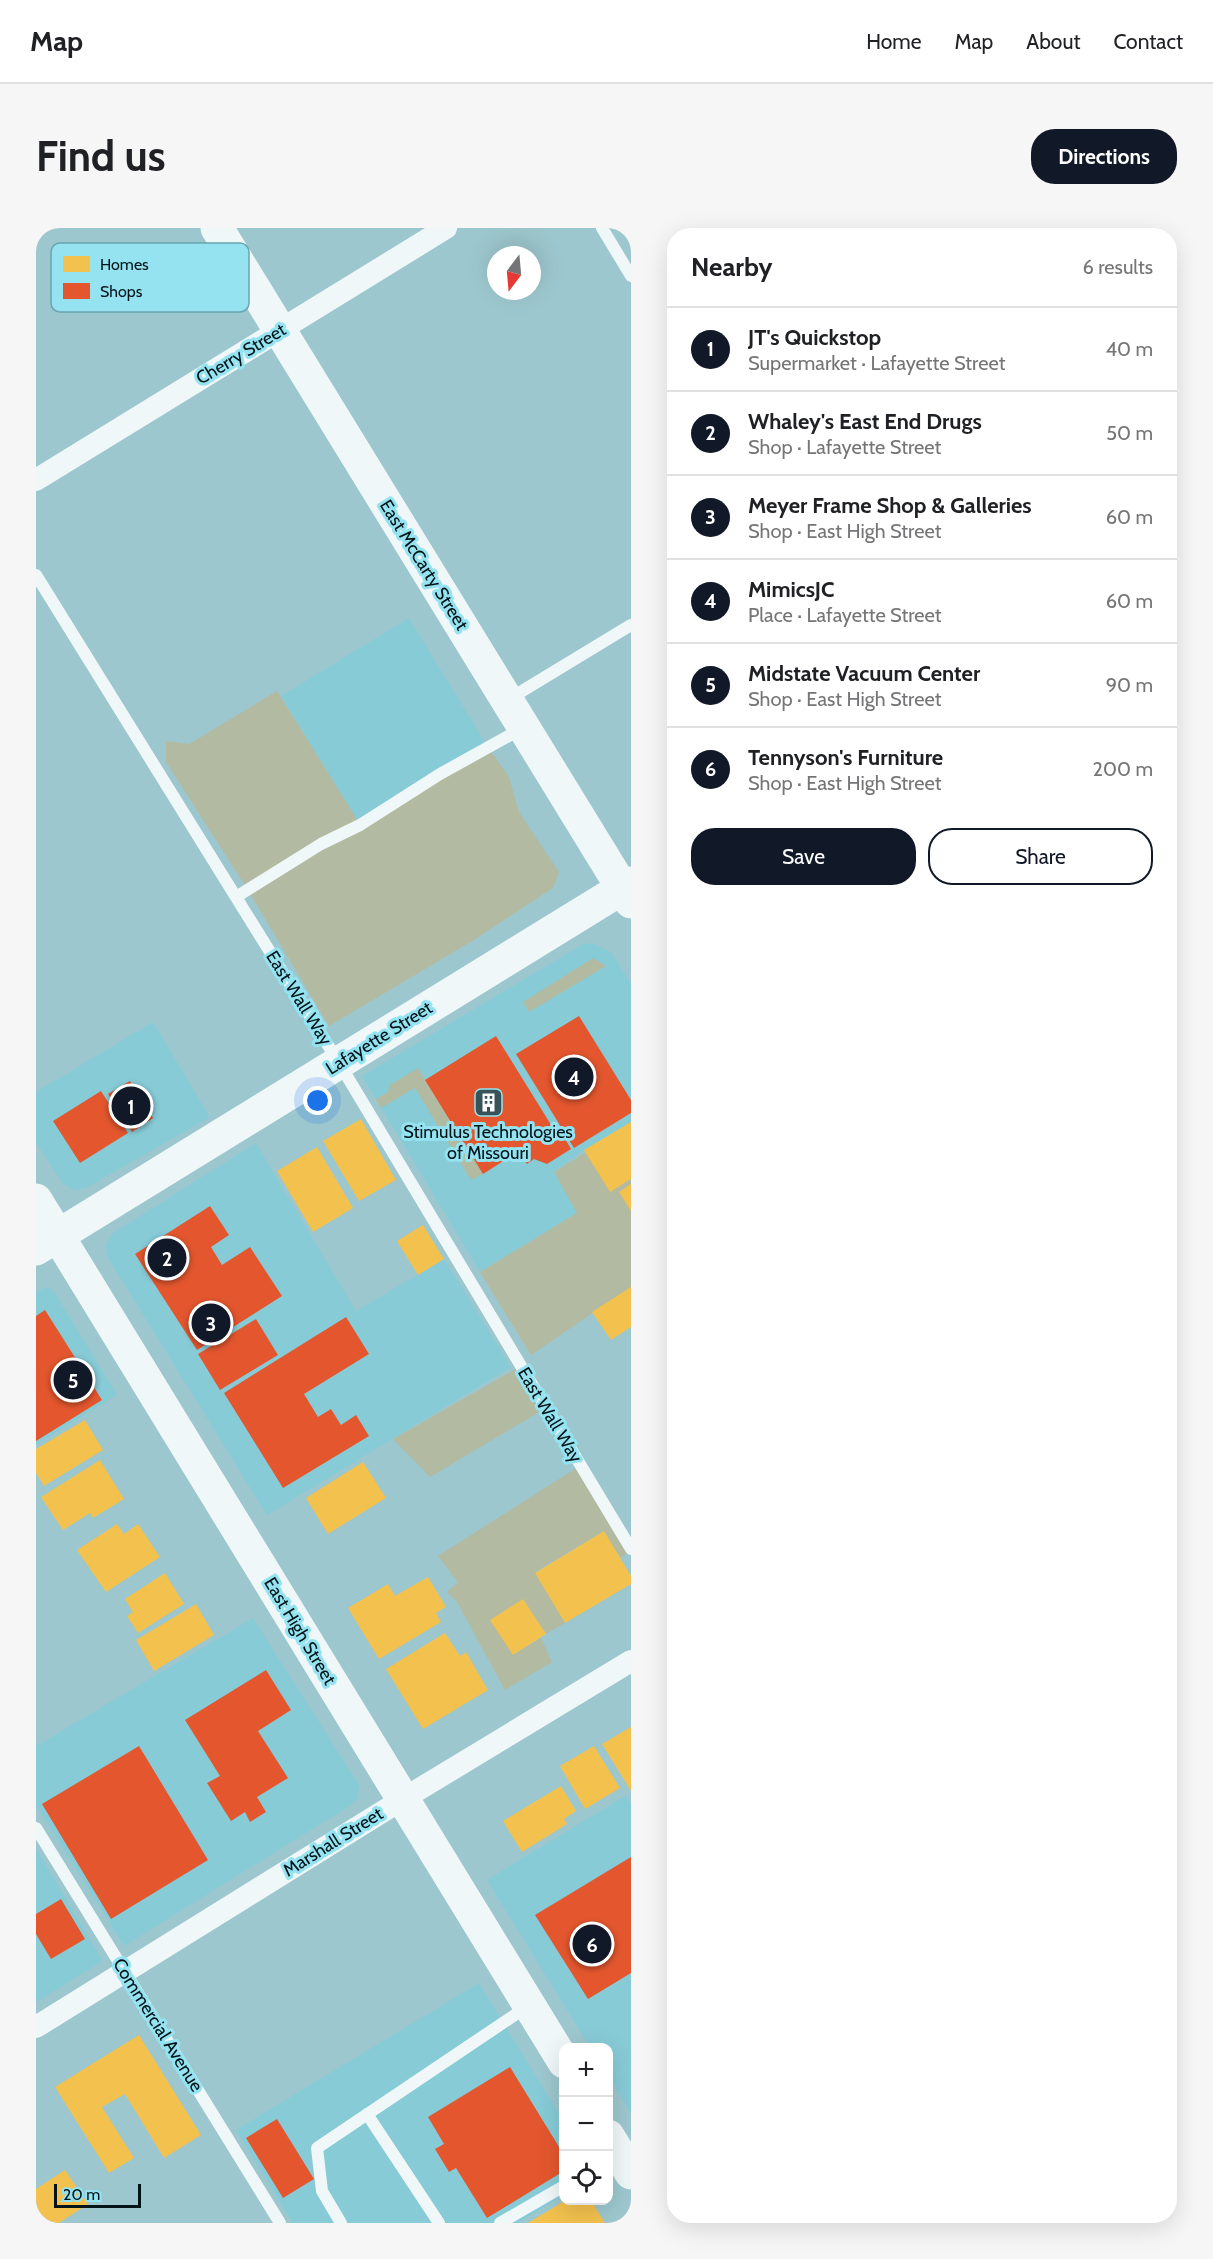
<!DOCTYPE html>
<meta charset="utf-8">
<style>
:root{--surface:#fff;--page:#f6f6f6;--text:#202124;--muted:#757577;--line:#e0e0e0;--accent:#111827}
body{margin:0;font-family:Cabin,sans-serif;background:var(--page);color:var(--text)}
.controls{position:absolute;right:18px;bottom:18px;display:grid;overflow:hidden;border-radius:12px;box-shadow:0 6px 24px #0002}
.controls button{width:54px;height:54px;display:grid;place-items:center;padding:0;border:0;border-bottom:2px solid var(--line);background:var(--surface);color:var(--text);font:30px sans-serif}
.compass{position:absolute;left:451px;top:18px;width:54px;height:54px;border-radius:50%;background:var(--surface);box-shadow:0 6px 24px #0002;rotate:196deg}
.scale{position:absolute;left:18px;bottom:15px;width:87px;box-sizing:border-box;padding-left:6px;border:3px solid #001418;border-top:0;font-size:16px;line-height:21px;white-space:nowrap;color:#001418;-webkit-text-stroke:4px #95e3f1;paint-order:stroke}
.you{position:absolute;left:282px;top:873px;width:21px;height:21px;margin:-15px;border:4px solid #fff;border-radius:50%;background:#1a73e8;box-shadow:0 0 0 9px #1a73e833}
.badge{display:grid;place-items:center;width:39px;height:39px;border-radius:50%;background:var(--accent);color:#fff;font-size:20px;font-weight:700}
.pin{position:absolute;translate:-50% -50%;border:3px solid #fff;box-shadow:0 2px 6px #0006}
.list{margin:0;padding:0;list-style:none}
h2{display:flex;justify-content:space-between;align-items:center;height:78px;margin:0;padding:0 24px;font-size:26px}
h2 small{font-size:20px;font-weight:400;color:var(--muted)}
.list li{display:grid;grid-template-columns:39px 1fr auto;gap:18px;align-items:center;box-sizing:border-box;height:84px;padding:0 24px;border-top:2px solid var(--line)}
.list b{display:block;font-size:22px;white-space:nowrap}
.list p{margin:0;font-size:20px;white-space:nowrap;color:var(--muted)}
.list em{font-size:20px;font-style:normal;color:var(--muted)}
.actions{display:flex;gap:12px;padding:18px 24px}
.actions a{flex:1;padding:14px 0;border:2px solid var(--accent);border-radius:24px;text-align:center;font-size:21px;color:var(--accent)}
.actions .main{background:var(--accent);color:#fff}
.icon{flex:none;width:33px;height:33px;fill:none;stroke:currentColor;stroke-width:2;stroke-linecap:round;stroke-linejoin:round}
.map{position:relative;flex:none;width:595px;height:1995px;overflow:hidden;border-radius:24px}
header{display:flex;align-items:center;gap:36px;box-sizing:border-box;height:84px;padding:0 30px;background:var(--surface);border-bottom:2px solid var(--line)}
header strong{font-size:28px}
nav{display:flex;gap:33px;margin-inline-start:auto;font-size:21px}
.intro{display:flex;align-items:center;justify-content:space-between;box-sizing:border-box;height:144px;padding:0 36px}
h1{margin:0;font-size:42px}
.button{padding:15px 27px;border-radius:24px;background:var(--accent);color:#fff;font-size:21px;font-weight:700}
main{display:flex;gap:36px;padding:0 36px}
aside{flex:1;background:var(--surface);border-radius:24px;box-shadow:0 6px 24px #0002}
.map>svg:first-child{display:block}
.built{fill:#87cbd7}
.green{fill:#b2baa1}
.homes{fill:#f2c14e}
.shops{fill:#e4572e}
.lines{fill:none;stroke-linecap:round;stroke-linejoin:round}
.service{stroke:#f0f7f8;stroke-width:12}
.minor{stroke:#f0f7f8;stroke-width:22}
.secondary{stroke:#f0f7f8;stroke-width:33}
.labels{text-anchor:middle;stroke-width:6;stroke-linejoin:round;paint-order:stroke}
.street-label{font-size:18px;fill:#001418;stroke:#95e3f1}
.poi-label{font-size:18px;fill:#001418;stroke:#95e3f1}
.key{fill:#95e3f1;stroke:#68a5b0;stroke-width:1.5}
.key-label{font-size:16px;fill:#001418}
</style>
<header>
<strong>Map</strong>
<nav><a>Home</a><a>Map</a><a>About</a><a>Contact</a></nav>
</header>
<div class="intro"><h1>Find us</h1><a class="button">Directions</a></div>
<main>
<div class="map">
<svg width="595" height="1995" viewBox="0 0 595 1995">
<rect width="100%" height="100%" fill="#9dc7ce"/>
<path class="built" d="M373,390L452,519L324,597L245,468Z
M549,715L561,717L576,725L595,756V894L548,922L518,944L541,985L444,1044L326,848Z
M117,794L174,889L50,960L38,962L27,956L0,914V864Z
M220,915L320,1083L408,1031L475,1139L231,1287L71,1028L70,1017L77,1005Z
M12,1059L17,1062L81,1167L0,1217V1064Z
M217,1390L323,1557L321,1571L312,1579L88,1718L0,1577V1518Z
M589,1568L595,1576V1885L573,1849L572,1820L554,1819L451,1652Z
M0,1620L67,1733L0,1774Z
M443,1755L527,1892V1968L482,1995H257L200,1902Z"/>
<path class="green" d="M241,463L324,596L452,519L473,549L483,584L523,644L517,660L438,712L293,798L212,662L130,534V513L153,516Z
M557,730L570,738L493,784L487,774Z
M382,840L447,946L435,952L379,860L345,880L340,871L352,864L354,857Z
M595,896V1059L495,1127L444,1044L541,985L518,944Z
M485,1138L510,1180L394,1249L357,1211Z
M545,1237L595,1323L584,1330L568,1303L499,1344L529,1395L510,1406L487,1371L455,1392L477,1427L505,1410L516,1434L469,1462L421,1374L411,1364L422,1354L402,1328Z"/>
<path class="homes" d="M325,891L360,952L323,973L287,913Z
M595,894V951L574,964L548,922Z
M281,919L317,980L277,1004L241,943Z
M595,956V983L583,964Z
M387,997L408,1031L382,1047L361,1013Z
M595,1059V1099L575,1112L556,1084Z
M49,1192L67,1222L8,1258L0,1245V1221Z
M64,1232L88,1271L57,1290L54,1285L27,1302L5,1269Z
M327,1234L350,1270L292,1306L270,1270Z
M81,1296L88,1306L102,1296L124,1329L70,1364L41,1322Z
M568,1303L595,1348V1356L529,1395L499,1345Z
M129,1345L148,1376L102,1405L91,1388L97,1384L89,1371Z
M392,1349L410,1379L400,1385L405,1394L343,1431L312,1380L352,1356L359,1368Z
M487,1371L510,1406L477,1427L454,1392Z
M160,1376L178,1407L118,1443L100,1412Z
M409,1405L424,1428L430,1424L452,1462L387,1501L350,1441Z
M595,1499V1563L566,1516Z
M558,1518L584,1560L549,1581L524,1538Z
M525,1558L540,1583L528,1591L531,1596L486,1624L467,1593Z
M103,1807L165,1907L128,1930L89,1866L66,1879L98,1930L73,1945L19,1859Z
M29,1942L52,1976L23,1995H0V1961Z
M530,1972H555L569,1995H492Z"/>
<path class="shops" d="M543,788L595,872V885L538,920L480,826Z
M460,808L517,900L521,897L535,921L511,936L498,931L491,936L483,923L447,946L389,852Z
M94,853L117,890L96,904L72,866Z
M65,863L92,905L44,935L17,893Z
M174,978L193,1007L175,1019L186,1037L214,1019L246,1068L161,1122L99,1026Z
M9,1082L66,1172L0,1213V1088Z
M310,1089L333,1126L268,1166L282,1189L295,1181L305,1197L320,1187L333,1208L247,1260L188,1165Z
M220,1091L242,1127L184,1162L162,1126Z
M230,1442L255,1482L222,1503L252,1550L221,1569L230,1584L214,1594L209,1584L195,1593L171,1555L184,1548L149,1492Z
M103,1518L172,1632L75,1691L6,1576Z
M595,1629V1745L552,1771L499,1687Z
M25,1671L49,1711L15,1731L0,1706V1686Z
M474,1839L528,1927V1943L451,1990L420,1940L413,1944L399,1921L408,1916L392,1889Z
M241,1891L278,1951L247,1970L210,1910Z"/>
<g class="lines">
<path class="service" d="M566,0L595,48
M0,347L303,835L595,1321
M473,471L595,397
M200,669L285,616L324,597L404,546L487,500
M0,1600L244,1995
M331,1886L403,1995
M305,1995L286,1963L281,1920L492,1778
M464,1995L528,1958"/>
<path class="minor" d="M0,252L410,0
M0,1799L367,1571L595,1433"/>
<path class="secondary" d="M181,0L595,674
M0,972L528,1834
M0,1021L595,655
M572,1908L595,1945"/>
</g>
<defs>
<symbol id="building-square" viewBox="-11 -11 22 22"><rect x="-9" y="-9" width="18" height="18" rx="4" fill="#375358" stroke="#95e3f1"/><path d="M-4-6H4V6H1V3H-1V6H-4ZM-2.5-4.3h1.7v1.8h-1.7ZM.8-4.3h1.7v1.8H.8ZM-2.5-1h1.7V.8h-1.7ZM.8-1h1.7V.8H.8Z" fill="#fff"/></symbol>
</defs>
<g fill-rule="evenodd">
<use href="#building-square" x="436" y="858" width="33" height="33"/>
</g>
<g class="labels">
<g class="street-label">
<text transform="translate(205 126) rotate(-31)" y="6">Cherry Street</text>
<text transform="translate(388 337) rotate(58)" y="6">East McCarty Street</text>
<text transform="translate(263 770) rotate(58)" y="6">East Wall Way</text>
<text transform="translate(343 810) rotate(-32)" y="6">Lafayette Street</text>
<text transform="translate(514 1187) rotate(59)" y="6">East Wall Way</text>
<text transform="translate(264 1403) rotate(59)" y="6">East High Street</text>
<text transform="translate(297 1614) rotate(-32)" y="6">Marshall Street</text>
<text transform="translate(122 1797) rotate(58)" y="6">Commercial Avenue</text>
</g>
<g class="poi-label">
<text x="452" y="910">Stimulus Technologies<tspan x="452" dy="21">of Missouri</tspan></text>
</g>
</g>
<rect x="15" y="15" width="198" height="69" rx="9" class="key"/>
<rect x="27" y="28" width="27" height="16" fill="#f2c14e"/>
<rect x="27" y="55" width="27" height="16" fill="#e4572e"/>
<g class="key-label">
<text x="64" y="42">Homes</text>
<text x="64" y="69">Shops</text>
</g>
</svg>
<div class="controls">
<button>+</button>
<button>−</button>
<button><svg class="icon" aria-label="locate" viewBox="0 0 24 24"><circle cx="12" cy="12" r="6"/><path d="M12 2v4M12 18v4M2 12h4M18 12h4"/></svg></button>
</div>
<svg class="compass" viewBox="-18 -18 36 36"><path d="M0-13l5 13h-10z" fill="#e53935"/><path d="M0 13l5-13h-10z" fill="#757577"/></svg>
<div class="scale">20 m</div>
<div class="you"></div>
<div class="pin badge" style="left:95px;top:878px">1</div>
<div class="pin badge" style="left:131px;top:1030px">2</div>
<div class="pin badge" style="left:175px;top:1095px">3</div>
<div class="pin badge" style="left:538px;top:849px">4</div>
<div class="pin badge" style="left:37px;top:1152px">5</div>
<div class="pin badge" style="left:556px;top:1716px">6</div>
</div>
<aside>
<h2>Nearby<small>6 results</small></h2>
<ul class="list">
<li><span class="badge">1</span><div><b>JT's Quickstop</b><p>Supermarket · Lafayette Street</p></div><em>40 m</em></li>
<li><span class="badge">2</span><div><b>Whaley's East End Drugs</b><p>Shop · Lafayette Street</p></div><em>50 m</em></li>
<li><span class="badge">3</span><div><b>Meyer Frame Shop &amp; Galleries</b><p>Shop · East High Street</p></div><em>60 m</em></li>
<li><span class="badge">4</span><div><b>MimicsJC</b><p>Place · Lafayette Street</p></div><em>60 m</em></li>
<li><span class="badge">5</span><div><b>Midstate Vacuum Center</b><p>Shop · East High Street</p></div><em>90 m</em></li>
<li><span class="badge">6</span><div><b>Tennyson's Furniture</b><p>Shop · East High Street</p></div><em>200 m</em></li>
</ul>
<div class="actions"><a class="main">Save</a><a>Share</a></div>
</aside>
</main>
